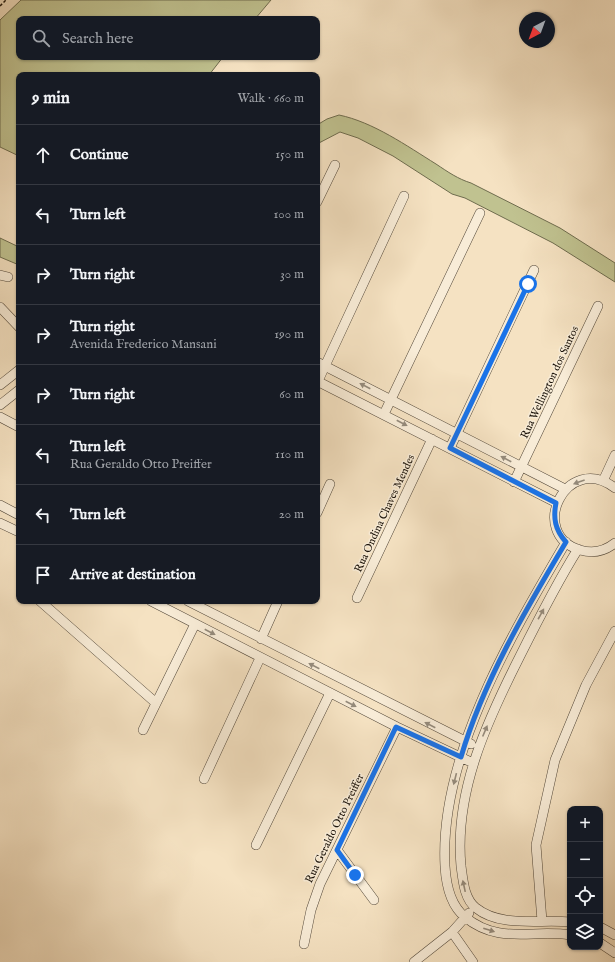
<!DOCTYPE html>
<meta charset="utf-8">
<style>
:root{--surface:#171b24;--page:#20242c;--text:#f1f3f6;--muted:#9ea1a6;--line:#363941}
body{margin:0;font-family:"IM FELL English",serif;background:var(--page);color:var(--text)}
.controls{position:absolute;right:12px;bottom:12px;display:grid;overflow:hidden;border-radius:8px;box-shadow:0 1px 3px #0004}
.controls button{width:36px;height:36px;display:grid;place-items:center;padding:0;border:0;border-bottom:1px solid var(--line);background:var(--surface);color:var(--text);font:20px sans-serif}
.compass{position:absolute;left:519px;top:12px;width:36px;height:36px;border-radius:50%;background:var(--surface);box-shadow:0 1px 3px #0004;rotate:221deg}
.stop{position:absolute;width:12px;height:12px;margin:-9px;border:3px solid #1a73e8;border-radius:50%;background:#fff}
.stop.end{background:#1a73e8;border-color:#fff;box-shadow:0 1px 4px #0008}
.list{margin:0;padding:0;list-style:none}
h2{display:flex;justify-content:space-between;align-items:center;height:52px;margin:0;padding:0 16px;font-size:17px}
h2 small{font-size:13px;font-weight:400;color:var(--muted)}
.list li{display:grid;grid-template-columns:26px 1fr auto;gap:12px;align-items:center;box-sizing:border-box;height:60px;padding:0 16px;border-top:1px solid var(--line)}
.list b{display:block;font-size:15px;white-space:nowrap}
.list p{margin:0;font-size:13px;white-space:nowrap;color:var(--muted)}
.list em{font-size:13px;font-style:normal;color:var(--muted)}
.icon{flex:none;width:22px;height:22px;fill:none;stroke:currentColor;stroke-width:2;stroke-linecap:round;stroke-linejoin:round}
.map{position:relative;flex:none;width:615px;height:962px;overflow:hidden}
.search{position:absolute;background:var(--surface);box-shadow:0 1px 3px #0004;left:16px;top:16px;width:304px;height:44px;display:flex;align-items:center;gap:10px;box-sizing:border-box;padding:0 14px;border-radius:8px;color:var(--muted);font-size:15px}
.panel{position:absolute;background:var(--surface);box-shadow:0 1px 3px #0004;left:16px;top:72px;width:304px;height:532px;border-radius:8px}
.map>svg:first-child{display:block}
.green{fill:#c0c290;stroke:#6e6c4e}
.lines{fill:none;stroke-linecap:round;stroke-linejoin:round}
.street-casing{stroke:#53483a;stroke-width:10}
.path{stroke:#1d150c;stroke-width:1.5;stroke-dasharray:3 2;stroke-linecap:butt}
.street{stroke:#f8ecd7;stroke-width:9}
.oneway{fill:#958b7c}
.route{stroke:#1a73e8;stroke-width:5}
.labels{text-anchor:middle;stroke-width:3;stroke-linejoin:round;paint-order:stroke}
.street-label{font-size:11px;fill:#1d150c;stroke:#f8ecd7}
</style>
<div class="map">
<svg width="615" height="962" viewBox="0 0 615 962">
<rect width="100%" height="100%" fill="#f5e2c2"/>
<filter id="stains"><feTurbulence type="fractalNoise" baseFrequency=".005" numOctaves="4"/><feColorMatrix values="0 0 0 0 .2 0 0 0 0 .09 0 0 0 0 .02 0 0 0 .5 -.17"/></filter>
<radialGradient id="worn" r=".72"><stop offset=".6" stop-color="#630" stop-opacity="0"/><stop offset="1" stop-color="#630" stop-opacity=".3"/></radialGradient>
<path class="green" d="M21,0H271L255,19H19V57H223L209,75H19V156L0,147V20Z
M339,115C373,122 407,146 436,164C448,172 458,179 471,183L560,228L615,263V282L553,243L465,198L452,194L393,156L358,138L340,132L317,144V125L327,119Z
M0,238L19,247V265L0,257Z"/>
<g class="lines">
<defs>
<path id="street" d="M317,202L335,165
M0,275L8,277
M0,307L19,327
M317,362L565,489
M317,381L557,503
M318,381L404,196
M0,385L19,370
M0,405L19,390
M384,414L480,213
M0,417L19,427
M450,448L534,270
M603,481L615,455
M514,482L598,306
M615,488C566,451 527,534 580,550C593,554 605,551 615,543
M0,505L19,515
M317,513L330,484
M0,523L19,532
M566,542C512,634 439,756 445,866C446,884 450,905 465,917C499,945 532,929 570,935
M357,598L432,439
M40,601L156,703
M151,601L397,727L473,763
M188,601L471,744
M261,639L278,601
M143,730L195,624
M204,779L260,658
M256,845L330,693
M337,850L374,900
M542,921L536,845L555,760L586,685L615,631
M570,922C540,919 501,928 476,908C464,899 463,880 461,866C454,792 487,721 520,656C538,620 556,584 578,549
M600,927L615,935
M452,932L473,962
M600,943L615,953
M304,944L311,910L320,884L397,727
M414,962L452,932L469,913"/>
</defs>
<use href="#street" class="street-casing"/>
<path class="path" d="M0,6L6,0"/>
<use href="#street" class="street"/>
</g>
<defs><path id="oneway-solid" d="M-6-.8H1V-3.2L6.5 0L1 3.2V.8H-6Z"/></defs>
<g class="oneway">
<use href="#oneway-solid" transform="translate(365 386) rotate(-153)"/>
<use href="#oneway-solid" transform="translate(402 423) rotate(28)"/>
<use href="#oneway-solid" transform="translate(506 459) rotate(-152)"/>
<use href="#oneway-solid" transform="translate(579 482) rotate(160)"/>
<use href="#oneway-solid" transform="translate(541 614) rotate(-61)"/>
<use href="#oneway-solid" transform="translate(210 632) rotate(28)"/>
<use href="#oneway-solid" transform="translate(314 666) rotate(-153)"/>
<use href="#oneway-solid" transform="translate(351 704) rotate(27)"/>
<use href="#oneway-solid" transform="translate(430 725) rotate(-153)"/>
<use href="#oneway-solid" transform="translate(485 731) rotate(-67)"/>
<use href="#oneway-solid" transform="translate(455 779) rotate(104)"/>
<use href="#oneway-solid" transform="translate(464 886) rotate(-102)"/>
<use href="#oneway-solid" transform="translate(489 930) rotate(18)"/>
</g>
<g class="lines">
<path class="route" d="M355,875L337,850L396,727L461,757C483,682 526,609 566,542C555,530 553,518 556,503L450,448L528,284"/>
</g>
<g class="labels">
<g class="street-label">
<text transform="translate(549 382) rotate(-65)" y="4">Rua Wellington dos Santos</text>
<text transform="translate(384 513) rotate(-65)" y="4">Rua Ondina Chaves Mendes</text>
<text transform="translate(334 828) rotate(-64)" y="4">Rua Geraldo Otto Preiffer</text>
</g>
</g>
<rect width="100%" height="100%" filter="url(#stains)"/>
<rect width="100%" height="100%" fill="url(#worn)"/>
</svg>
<div class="controls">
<button>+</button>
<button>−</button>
<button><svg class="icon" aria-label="locate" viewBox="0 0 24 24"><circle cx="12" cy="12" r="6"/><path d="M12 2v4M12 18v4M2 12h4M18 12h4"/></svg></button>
<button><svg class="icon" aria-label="layers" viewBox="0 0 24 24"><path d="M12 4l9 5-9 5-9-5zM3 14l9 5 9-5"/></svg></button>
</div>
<svg class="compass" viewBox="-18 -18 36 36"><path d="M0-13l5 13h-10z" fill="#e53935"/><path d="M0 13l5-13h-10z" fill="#9ea1a6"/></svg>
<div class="stop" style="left:528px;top:284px"></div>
<div class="stop end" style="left:355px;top:875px"></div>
<div class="search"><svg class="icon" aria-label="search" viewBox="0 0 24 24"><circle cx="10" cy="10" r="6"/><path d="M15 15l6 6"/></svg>Search here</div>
<section class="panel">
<h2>9 min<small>Walk · 660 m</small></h2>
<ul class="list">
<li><svg class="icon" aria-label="ahead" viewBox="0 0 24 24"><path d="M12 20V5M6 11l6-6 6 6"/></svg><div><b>Continue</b></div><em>150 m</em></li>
<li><svg class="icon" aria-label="left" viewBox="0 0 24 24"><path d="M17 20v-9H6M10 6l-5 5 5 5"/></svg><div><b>Turn left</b></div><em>100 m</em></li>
<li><svg class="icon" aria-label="right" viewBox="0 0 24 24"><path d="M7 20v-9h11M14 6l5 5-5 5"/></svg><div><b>Turn right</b></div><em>30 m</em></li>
<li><svg class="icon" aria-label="right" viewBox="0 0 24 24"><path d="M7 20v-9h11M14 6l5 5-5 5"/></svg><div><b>Turn right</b><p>Avenida Frederico Mansani</p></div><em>190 m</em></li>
<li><svg class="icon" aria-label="right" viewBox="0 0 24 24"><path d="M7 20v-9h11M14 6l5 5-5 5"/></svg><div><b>Turn right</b></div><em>60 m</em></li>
<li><svg class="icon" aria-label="left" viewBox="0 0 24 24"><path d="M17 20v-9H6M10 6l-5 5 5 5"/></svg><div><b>Turn left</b><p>Rua Geraldo Otto Preiffer</p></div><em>110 m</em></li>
<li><svg class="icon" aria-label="left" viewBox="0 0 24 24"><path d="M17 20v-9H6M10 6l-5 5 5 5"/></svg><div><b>Turn left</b></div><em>20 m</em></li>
<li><svg class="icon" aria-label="arrive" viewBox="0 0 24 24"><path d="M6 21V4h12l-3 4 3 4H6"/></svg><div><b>Arrive at destination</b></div></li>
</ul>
</section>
</div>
